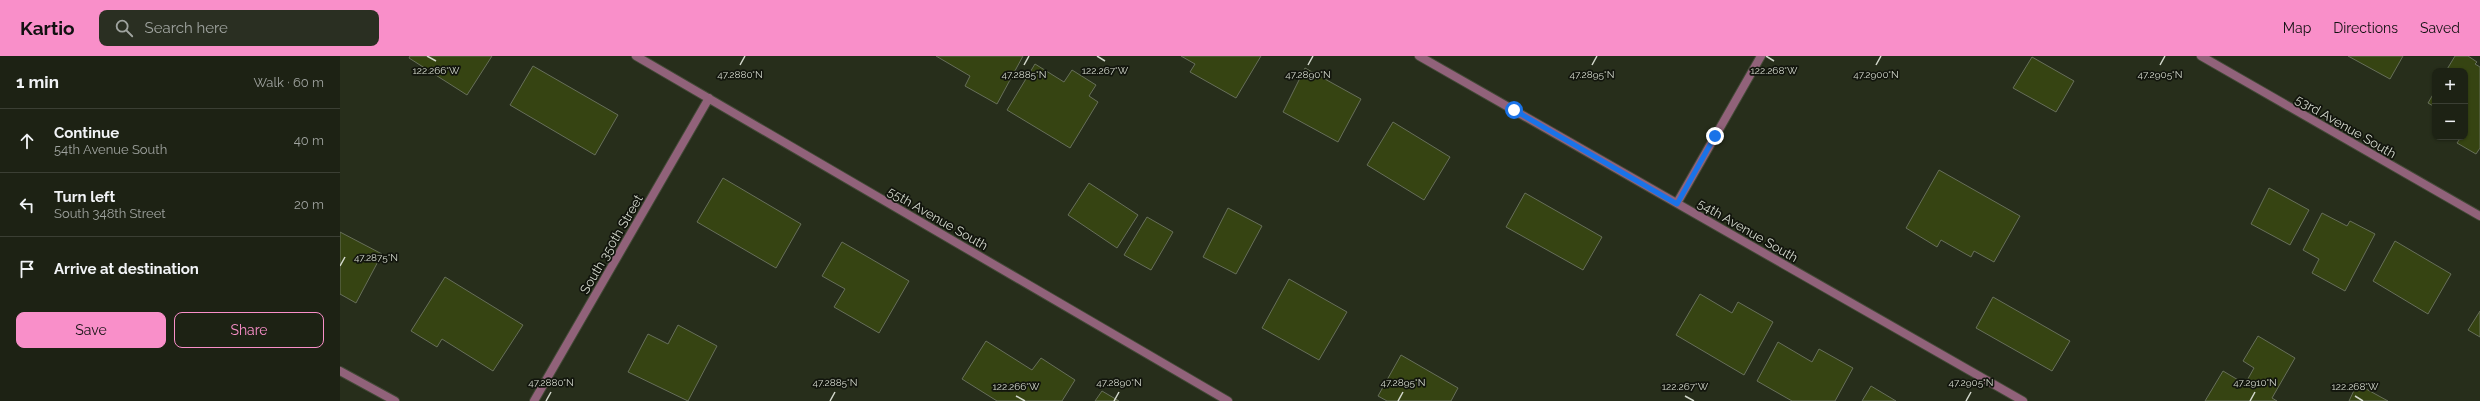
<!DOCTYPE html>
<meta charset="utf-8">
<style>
:root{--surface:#1d2214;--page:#2a2f22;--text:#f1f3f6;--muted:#a0a4a0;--line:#3b3f34;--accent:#f98fc9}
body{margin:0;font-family:Raleway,sans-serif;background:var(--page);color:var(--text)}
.controls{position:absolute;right:12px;top:12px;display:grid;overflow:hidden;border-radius:8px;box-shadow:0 1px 3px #0004}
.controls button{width:36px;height:36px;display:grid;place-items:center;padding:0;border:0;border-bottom:1px solid var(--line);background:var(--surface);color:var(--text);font:20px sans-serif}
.stop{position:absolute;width:12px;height:12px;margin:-9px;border:3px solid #1a73e8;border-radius:50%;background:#fff}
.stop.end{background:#1a73e8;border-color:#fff;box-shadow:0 1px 4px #0008}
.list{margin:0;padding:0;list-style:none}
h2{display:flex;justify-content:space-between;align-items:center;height:52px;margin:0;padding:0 16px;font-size:17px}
h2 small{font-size:13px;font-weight:400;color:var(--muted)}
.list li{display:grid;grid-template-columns:26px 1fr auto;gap:12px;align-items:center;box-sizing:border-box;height:64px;padding:0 16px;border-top:1px solid var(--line)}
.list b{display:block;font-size:15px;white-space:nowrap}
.list p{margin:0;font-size:13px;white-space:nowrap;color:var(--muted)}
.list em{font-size:13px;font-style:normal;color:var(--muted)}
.actions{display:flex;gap:8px;padding:12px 16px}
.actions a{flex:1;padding:9px 0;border:1px solid var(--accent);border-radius:8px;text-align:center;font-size:14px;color:var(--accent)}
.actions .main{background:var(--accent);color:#111}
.icon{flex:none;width:22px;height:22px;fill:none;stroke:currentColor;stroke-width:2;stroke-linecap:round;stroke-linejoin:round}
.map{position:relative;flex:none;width:2140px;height:345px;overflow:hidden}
header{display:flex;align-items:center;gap:24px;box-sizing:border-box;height:56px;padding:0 20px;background:var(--accent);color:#111}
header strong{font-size:19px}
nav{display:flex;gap:22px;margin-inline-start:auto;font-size:14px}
.search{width:280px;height:36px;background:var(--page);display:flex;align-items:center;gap:10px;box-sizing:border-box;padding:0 14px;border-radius:8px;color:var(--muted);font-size:15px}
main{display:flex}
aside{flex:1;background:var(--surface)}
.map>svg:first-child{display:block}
.building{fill:#364412;stroke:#676f5a}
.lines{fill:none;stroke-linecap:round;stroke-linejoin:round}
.minor-casing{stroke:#434937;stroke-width:10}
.minor{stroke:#91627a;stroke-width:8}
.route{stroke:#1a73e8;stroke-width:5}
.ticks{fill:none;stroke:#d3d8cc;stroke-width:1.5}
.labels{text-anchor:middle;stroke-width:3.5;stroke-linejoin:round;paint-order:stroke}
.street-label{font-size:13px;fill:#d3d8cc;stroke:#12150d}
.ticks-label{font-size:10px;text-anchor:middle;fill:#d3d8cc;stroke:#12150d;stroke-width:3.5;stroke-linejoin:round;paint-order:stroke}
</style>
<header>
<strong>Kartio</strong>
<div class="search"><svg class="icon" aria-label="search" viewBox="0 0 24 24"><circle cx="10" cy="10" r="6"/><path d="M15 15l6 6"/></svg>Search here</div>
<nav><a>Map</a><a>Directions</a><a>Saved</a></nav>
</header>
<main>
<aside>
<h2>1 min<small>Walk · 60 m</small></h2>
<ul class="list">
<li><svg class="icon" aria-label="ahead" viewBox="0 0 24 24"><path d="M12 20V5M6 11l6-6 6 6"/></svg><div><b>Continue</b><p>54th Avenue South</p></div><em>40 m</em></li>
<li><svg class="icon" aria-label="left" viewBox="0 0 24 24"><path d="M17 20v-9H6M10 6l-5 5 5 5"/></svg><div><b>Turn left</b><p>South 348th Street</p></div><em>20 m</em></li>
<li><svg class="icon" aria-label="arrive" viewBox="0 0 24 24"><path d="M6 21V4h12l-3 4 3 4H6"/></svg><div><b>Arrive at destination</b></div></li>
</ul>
<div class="actions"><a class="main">Save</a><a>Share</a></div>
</aside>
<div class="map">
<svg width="2140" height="345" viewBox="0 0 2140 345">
<rect width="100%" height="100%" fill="#272e1b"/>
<path class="building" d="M70,0H152L127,39L69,2Z
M596,0H683L657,48L625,30L630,20Z
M841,0H921L896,42L850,16L855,8Z
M2008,0H2063L2050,23Z
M2115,0H2128L2137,6L2135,8L2140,11V92L2136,98L2117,87L2121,81H2125V15H2106Z
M1692,1L1734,25L1716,56L1673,32Z
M695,8L724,26L732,14L756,29L749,40L758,46L730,92L667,54Z
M193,10L278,59L255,99L170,49Z
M965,12L1021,43L998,86L943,56Z
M2095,35V51L2088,47Z
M1053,66L1110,101L1084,144L1027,109Z
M1599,114L1680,160L1654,206L1634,195L1631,201L1601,184L1597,191L1566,172Z
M383,122L461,168L436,212L357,166Z
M749,127L798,159L777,192L728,159Z
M1929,132L1969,154L1950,189L1911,168Z
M1185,137L1262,181L1243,214L1166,171Z
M888,152L922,170L896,218L863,201Z
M1982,157L2007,170L2010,165L2035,178L2005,235L1972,217L1979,203L1963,194Z
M807,161L833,176L811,214L784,199Z
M0,176L42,198L16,247L0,238Z
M2055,185L2111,218L2088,258L2033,225Z
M502,186L569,225L539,277L494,251L505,233L482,220Z
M105,221L183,269L153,315L102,283L97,291L71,275Z
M949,223L1007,256L979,304L922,272Z
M1360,238L1392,257L1398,246L1433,266L1404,319L1336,279Z
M1653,241L1730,285L1712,315L1636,272Z
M2140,255V281L2128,274Z
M338,269L377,290L348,345L288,316L308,278L328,288Z
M1918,280L1955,302L1932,342L1937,345H1865L1883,315L1905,328L1914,312L1903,305Z
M646,285L692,314L701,302L735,324L722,345H657L622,323Z
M1438,286L1472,306L1479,293L1513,312L1495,345H1452L1417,325Z
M1061,299L1118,332L1111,345H1047L1038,340Z
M2017,328L2048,345H2009Z
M1531,330L1556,345H1522Z
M762,335L779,345H755Z"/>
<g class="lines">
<defs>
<path id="minor" d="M296,0L888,345
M1079,0L1683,345
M1861,0L2140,160
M1337,147L1421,0
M0,315L55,345
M194,345L369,42"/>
</defs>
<use href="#minor" class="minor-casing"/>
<use href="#minor" class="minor"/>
</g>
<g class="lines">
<path class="route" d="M1174,54L1337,148L1375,80"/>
</g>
<path class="ticks" d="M87,0L96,5M757,0L765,5M1426,0L1434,5M400,9L405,0M684,9L689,0M968,9L973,0M1252,9L1257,0M1536,9L1541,0M1820,9L1825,0M0,210L5,201M676,340L685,345M1345,340L1354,345M2015,340L2023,345M206,345L211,336M490,345L495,336M774,345L779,336M1058,345L1063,336M1626,345L1631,336M1910,345L1915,336"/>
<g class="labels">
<g class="street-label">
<text transform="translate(2006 70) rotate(30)" y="5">53rd Avenue South</text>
<text transform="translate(598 162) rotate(30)" y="5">55th Avenue South</text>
<text transform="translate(1408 174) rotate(30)" y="5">54th Avenue South</text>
<text transform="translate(271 188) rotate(-60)" y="5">South 350th Street</text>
</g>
</g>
<g class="ticks-label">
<text x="96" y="18">122.266°W</text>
<text x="765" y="18">122.267°W</text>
<text x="1434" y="18">122.268°W</text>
<text x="400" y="22">47.2880°N</text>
<text x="684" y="22">47.2885°N</text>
<text x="968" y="22">47.2890°N</text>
<text x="1252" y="22">47.2895°N</text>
<text x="1536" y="22">47.2900°N</text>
<text x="1820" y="22">47.2905°N</text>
<text x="36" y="205">47.2875°N</text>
<text x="211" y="330">47.2880°N</text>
<text x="495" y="330">47.2885°N</text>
<text x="779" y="330">47.2890°N</text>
<text x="1063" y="330">47.2895°N</text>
<text x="1631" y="330">47.2905°N</text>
<text x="1915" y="330">47.2910°N</text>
<text x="676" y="334">122.266°W</text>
<text x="1345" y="334">122.267°W</text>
<text x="2015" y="334">122.268°W</text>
</g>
</svg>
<div class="controls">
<button>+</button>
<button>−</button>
</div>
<div class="stop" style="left:1174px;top:54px"></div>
<div class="stop end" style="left:1375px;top:80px"></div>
</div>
</main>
